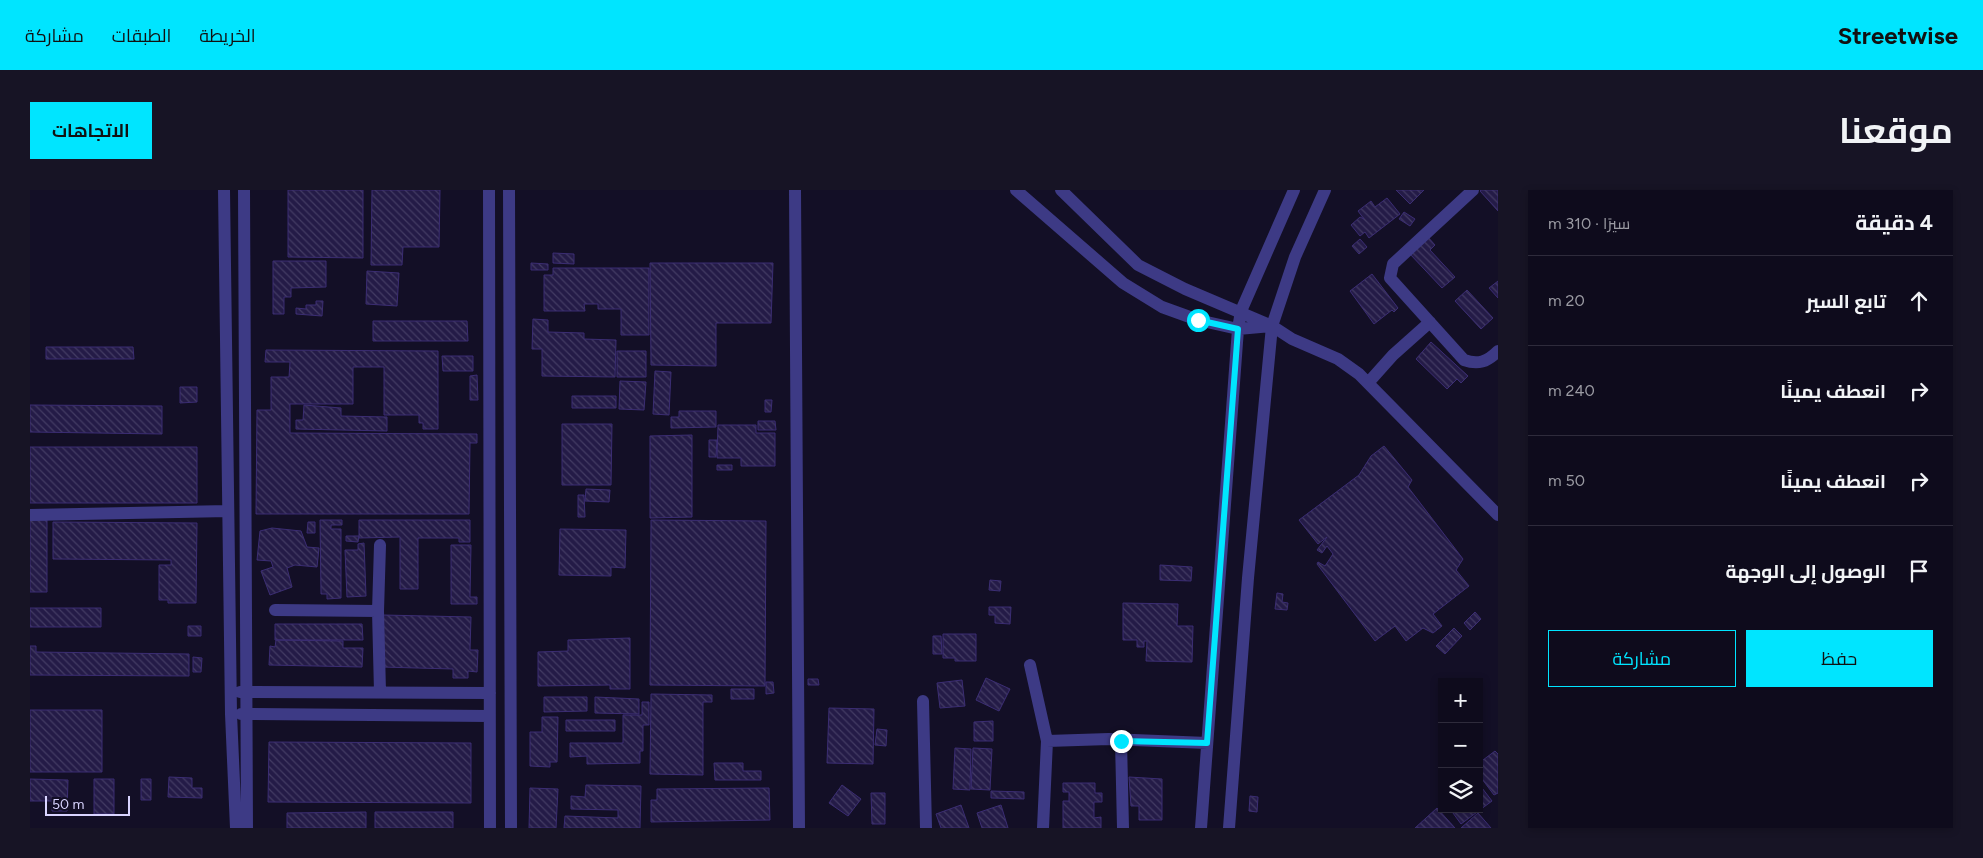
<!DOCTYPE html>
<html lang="ar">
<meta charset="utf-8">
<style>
:root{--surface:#0e0b1c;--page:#171425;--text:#f1f3f6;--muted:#9b9ba3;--line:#2e2b3b;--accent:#00e5ff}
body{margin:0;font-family:Figtree,Cairo,sans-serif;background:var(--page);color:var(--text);direction:rtl}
.controls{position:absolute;right:15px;bottom:15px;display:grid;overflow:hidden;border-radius:0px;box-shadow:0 2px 8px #0003}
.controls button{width:45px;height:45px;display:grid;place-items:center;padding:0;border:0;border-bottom:1px solid var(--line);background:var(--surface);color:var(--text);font:25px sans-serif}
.scale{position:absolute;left:15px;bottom:12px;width:85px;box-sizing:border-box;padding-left:5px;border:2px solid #d9d4ff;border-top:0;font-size:14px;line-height:18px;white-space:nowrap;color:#d9d4ff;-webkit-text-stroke:4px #130f26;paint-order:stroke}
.stop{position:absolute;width:15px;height:15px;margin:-11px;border:4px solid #00e5ff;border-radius:50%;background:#fff}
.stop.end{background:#00e5ff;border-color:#fff;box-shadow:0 1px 5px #0008}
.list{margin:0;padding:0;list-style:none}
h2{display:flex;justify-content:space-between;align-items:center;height:65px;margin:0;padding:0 20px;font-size:21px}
h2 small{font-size:16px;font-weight:400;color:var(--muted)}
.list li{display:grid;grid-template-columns:32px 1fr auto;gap:15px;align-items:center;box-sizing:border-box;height:90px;padding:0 20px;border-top:1px solid var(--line)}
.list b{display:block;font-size:19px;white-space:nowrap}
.list em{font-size:16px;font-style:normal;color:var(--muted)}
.actions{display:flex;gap:10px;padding:15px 20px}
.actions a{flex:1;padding:11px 0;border:1px solid var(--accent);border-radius:0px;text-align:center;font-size:18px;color:var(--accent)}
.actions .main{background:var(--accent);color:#111}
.icon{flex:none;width:28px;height:28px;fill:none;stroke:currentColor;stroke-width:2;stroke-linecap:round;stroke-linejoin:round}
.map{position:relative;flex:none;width:1468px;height:638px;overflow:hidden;direction:ltr;border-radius:0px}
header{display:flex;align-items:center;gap:30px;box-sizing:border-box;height:70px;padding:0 25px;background:var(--accent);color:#111}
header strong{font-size:24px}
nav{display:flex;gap:28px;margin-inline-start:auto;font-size:18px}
.intro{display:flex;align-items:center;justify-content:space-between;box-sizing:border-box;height:120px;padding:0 30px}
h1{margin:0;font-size:35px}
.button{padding:12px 22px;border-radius:0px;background:var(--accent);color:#111;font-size:18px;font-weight:700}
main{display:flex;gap:30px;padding:0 30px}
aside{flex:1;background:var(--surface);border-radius:0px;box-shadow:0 2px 8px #0003}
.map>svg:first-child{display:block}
.building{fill:url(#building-back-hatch);stroke:#3b2d73}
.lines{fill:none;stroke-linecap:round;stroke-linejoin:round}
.minor{stroke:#3d3a85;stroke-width:12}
.route{stroke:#00e5ff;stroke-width:6}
</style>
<header>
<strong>Streetwise</strong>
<nav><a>الخريطة</a><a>الطبقات</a><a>مشاركة</a></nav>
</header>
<div class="intro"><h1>موقعنا</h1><a class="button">الاتجاهات</a></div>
<main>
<aside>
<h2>4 دقيقة<small>سيرًا · 310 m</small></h2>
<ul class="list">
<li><svg class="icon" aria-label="ahead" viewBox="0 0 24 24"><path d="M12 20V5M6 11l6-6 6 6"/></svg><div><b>تابع السير</b></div><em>20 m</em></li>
<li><svg class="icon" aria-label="right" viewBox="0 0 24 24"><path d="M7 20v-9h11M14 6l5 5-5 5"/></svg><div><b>انعطف يمينًا</b></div><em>240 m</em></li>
<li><svg class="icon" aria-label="right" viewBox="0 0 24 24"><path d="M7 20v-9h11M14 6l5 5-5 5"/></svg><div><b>انعطف يمينًا</b></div><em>50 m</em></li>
<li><svg class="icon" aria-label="arrive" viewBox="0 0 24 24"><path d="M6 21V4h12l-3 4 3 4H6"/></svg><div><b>الوصول إلى الوجهة</b></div></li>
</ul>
<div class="actions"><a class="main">حفظ</a><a>مشاركة</a></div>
</aside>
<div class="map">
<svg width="1468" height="638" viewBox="0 0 1468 638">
<defs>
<pattern id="building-back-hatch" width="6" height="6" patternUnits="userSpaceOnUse" patternTransform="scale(1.25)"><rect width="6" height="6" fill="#241b47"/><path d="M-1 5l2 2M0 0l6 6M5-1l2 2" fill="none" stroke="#433b63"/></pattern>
</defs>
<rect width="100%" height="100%" fill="#130f26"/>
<path class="building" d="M258,0H333V68L258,67Z
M342,0H410L409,57H373L372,75H341Z
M1366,0H1394L1380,14Z
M1451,0H1468V21L1450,1Z
M1357,8L1370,24L1339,48L1335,42L1330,46L1321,35L1330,27L1334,29L1328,21L1341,11L1345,17Z
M1374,22L1385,29L1380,36L1369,29Z
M1397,46L1405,55L1400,60L1425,87L1412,98L1379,63Z
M1330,49L1337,57L1329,64L1322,56Z
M523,63L544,64V74L523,73Z
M243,71H296V97L261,98V107H254V124H243Z
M501,73L518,74V80H501Z
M620,73H743L741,133H686V176L621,175Z
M523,78H619V145H591V119H568V114H554L555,121H514V85H523Z
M337,81L369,83L367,116L336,114Z
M1342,84L1368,118L1364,122L1362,120L1344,134L1320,101Z
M1468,91V108L1459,98Z
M1437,100L1463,128L1451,139L1425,111Z
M286,111H293L292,126L266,124V118L276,119V115H286Z
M503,129L518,130V142L554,143V149L586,150L585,187L512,186V159H502Z
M343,131H437L438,151H343Z
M1401,152L1438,186L1431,193L1427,189L1417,199L1386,169Z
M16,157H103L104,169H16Z
M236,160L408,161V239H393V233H389V225H354V177H323V214H260V243L447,244V253H440L439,324H226L227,220H241V187H259L260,172H235Z
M587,161H616V187H587Z
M412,166H443V181H413Z
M625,181L641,182L639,225L623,224Z
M447,185L448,210H440V186Z
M590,191L616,192L614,220L589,219Z
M150,197H167V212L150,213Z
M542,206H586V218H542Z
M735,210H742L741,222H735Z
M0,215L132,216V244L0,242Z
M274,215L311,218V226L357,227V241L266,239V230H273Z
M649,221H686V237L641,238V227H649Z
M728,231H745L746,240H728Z
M532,234H582L581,295H532Z
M688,235H726V243H745V276H711V268H687Z
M662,245V327L620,328V246Z
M679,250H687L686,267H679Z
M1354,256L1382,290L1378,297L1433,369L1426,380L1439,396L1403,424L1412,436L1403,443L1393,438L1376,451L1365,436L1345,451L1287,374L1288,372L1295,376L1303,364L1297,356L1292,363L1287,360L1297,347L1288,354L1269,330L1329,285L1341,266Z
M0,257H167V313H0Z
M687,275H702V280H687Z
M556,299L580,300L579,312L555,311Z
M548,305H554L555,327H548Z
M0,330H17V402H0Z
M290,330H312V335H301V339H311V408L297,409V404H291Z
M329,330H440V352H429V348H388V399H370V347L329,348Z
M621,330L736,331L735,496L620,495Z
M23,332L167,333L166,413H138V410H129V375H141V370L23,369Z
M278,332H285V343H277Z
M242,338L271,341L277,357L289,358L287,377L265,375L257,378L262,397L240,405L231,381L243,377L241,371L227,370L230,341Z
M530,339L596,340L595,378L581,377V386L529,385Z
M316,346H329L328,352L316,351Z
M334,353L336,406L317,407L315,360H328V354Z
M421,355H441L440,407H447V414H421Z
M1130,375L1162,377L1161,391L1130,390Z
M960,390L971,391L970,401L959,400Z
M1247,403L1253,404L1252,412L1258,413L1257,420L1245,419Z
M1093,413L1148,414L1147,436H1163L1162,472L1116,471L1117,451H1114V457H1107V450H1093Z
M959,417H981L980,434L965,433V425H959Z
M0,418H71V437H0Z
M1445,422L1451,429L1440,440L1434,433Z
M353,425L441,427L440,460H448L447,482L438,481V488H423V479L351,477Z
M245,434H332L333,450H245Z
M158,436H171V446H158Z
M1424,438L1432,446L1415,464L1406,456Z
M913,444H946V471H925V468H913Z
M903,446H911L912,464H903Z
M600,448V499H580V495L508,496V462L538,461V450Z
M246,450L313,451V458H333L332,477L239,475L240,456L245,457Z
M0,456H6V462L159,464V486L0,485Z
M163,467L172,468L171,482H163Z
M956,488L980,499L969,521L946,510Z
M778,489H788L789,495H778Z
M932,490L935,516L910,518L907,493Z
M736,492H743L744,503L736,504Z
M701,499H724V509H701Z
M621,504L682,505V512H673V585L620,584Z
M514,507H557V521L514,522Z
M565,507L609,509V524L565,523Z
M612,512H619V535H613V561H610V573L557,574V566L540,567V553H593V525H612Z
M799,518L844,519L843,574L797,573Z
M0,520H72V582H0Z
M512,527H528L527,572H520V577L500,576V542H512Z
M536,530H585V541H536Z
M963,531V551H944V532Z
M847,539L857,540L856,556L845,555Z
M239,552L441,553V613L238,612Z
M925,558L941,559L940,600L923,599Z
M943,558L962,559L960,600L941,599Z
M1465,561L1468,564V603L1464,605L1449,585V573Z
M684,573H713V581H731V590H685Z
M139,587L162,588V598H172V608L138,607Z
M1099,587L1132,589V630H1109V616H1101Z
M0,589L38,590L37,621H22V611H0Z
M64,589H84V624H64Z
M111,589H121V610H111Z
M1033,593H1065V603H1072V612H1064V628L1071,627V638H1033V611H1039V602H1033Z
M1449,594L1462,611L1431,634L1420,619H1449Z
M556,595L611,596L610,638H534L535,626L588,628V620L541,619V606L555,607Z
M812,595L831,609L818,626L799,613Z
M500,598L528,599L526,638H499Z
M739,598L740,630L621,632V610H627V599Z
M961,601L994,602V609L961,608Z
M841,603H855V634H842Z
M1220,606L1228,607L1227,622L1219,621Z
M931,615L939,638H911L906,624Z
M971,615L978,638H952L947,623Z
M1407,618L1425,638H1385Z
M336,622V638H257V623Z
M345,622H423V638H345Z
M1448,623L1461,638H1431Z"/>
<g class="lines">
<path class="minor" d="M194,0L201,524L206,638
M214,0L217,638
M459,0L460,638
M479,0L481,638
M765,0L769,638
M986,0L1093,93L1132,117L1168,130L1208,139L1242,136
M1031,0L1108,75L1155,99L1242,136L1262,149L1308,169L1329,184L1468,325
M1443,0L1363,74L1360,88L1434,170C1448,175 1457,172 1468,161
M1338,193L1363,165L1400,132
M0,325L198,321
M245,420L348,421L350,502
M348,421L350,355
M1000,475L1017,551L1013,638
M210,502L460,503
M893,511L896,638
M211,524L459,526
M1017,551L1079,549L1177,553
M1091,551L1093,638
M1171,638L1208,139L1211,121L1264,0
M1199,638L1218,388L1242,136L1265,67L1295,0"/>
</g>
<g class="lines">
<path class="route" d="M1091,551L1177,553L1208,139L1168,130"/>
</g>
</svg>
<div class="controls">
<button>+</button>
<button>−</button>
<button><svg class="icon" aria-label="layers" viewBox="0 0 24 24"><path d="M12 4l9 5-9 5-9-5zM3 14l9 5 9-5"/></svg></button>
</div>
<div class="scale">50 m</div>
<div class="stop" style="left:1168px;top:130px"></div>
<div class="stop end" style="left:1091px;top:551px"></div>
</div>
</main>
